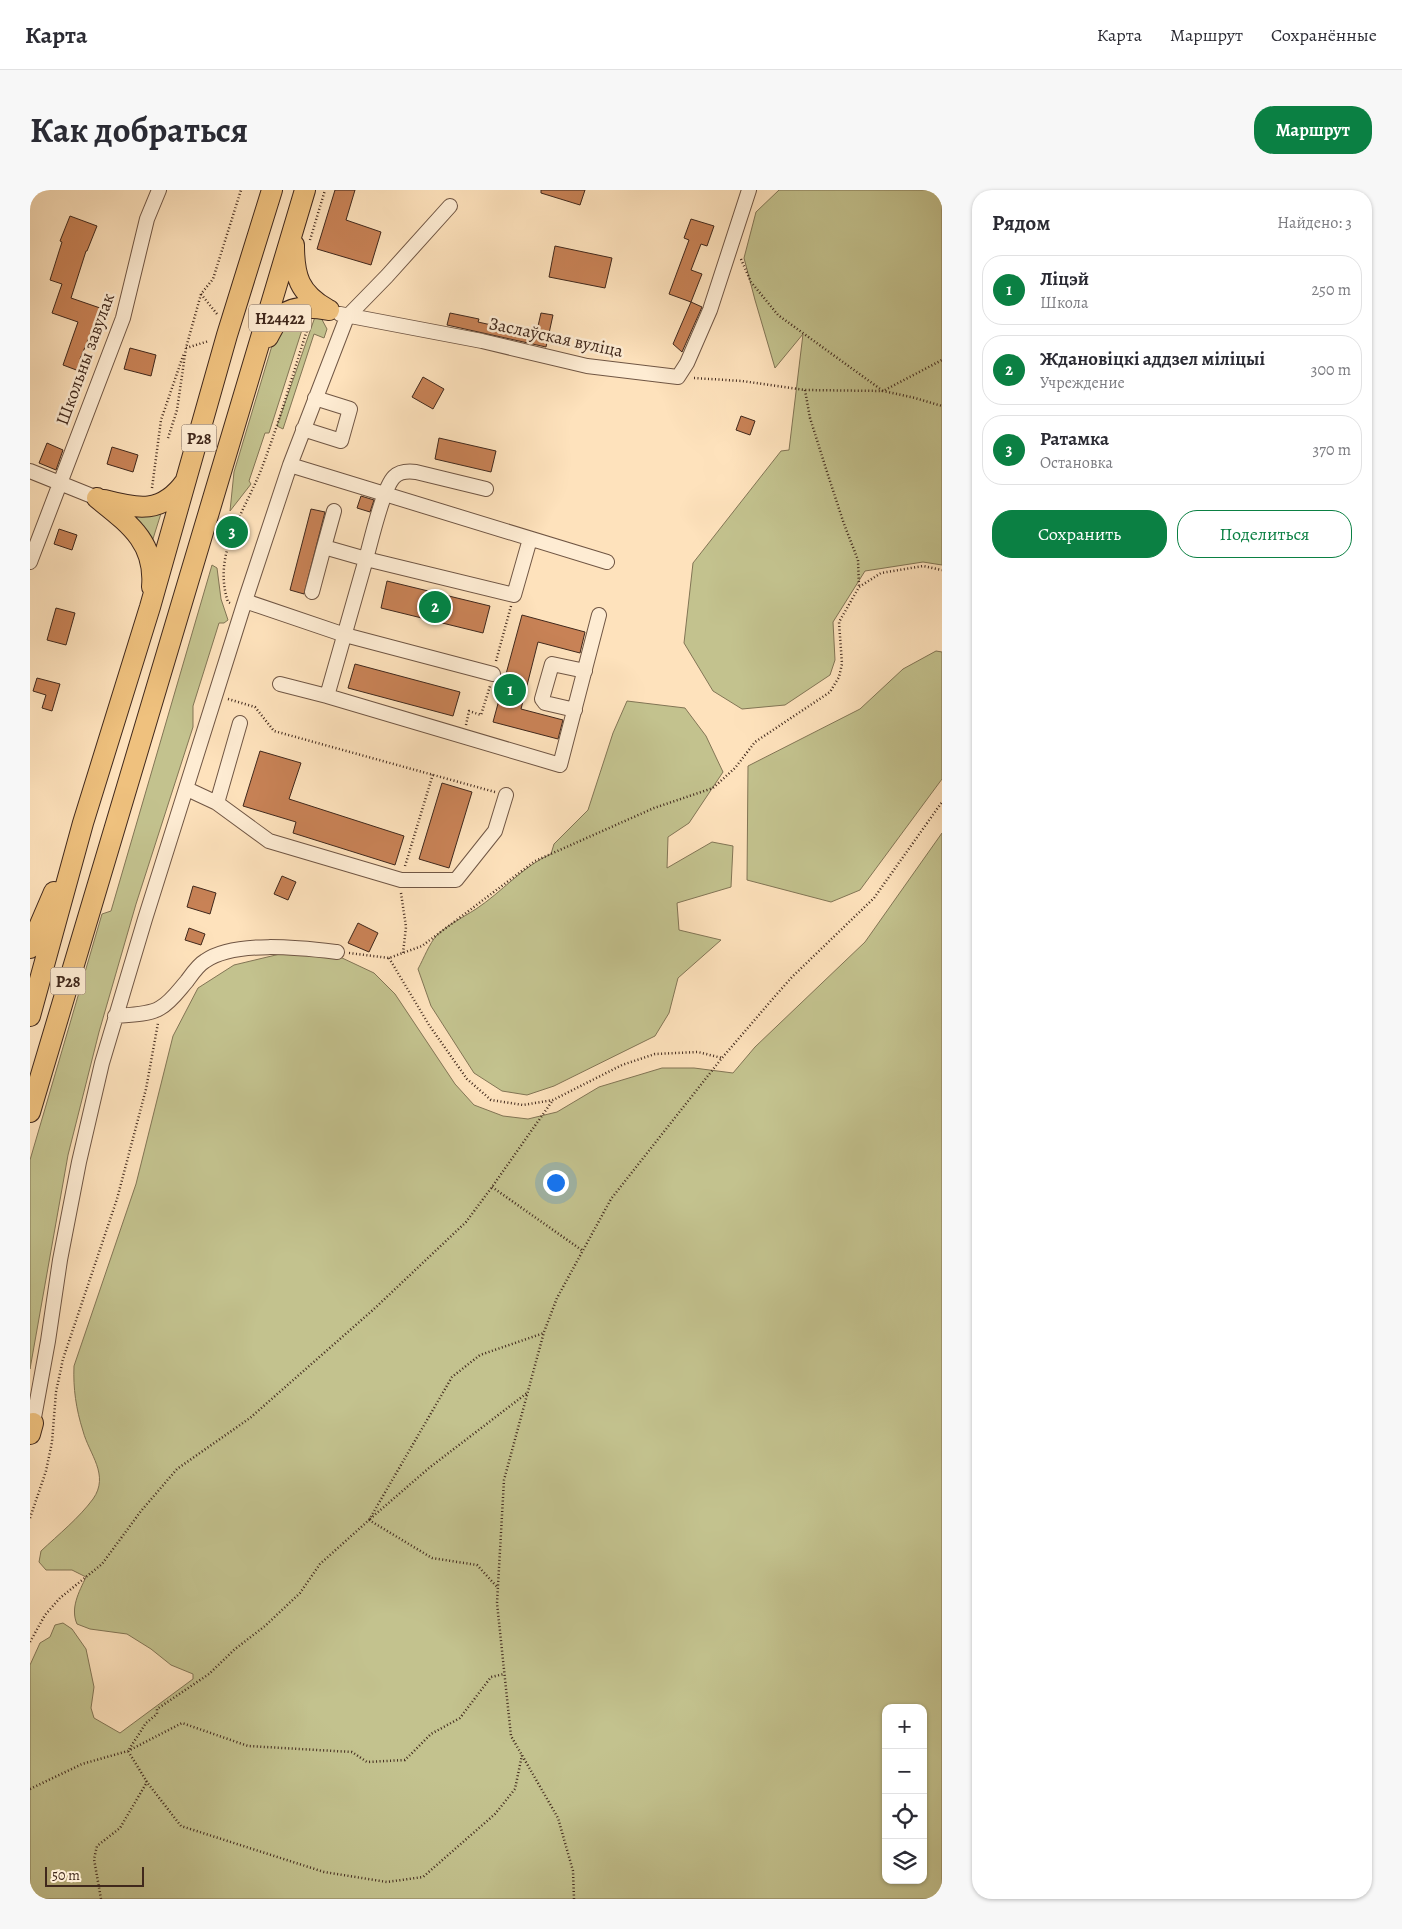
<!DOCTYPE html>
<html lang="ru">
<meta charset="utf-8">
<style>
:root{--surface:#fff;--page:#f7f7f7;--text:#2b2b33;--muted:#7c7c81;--line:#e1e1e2;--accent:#0b8043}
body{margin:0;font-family:Alegreya,serif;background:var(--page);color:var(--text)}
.controls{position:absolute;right:15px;bottom:15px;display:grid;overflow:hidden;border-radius:10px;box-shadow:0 1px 4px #0004}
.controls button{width:45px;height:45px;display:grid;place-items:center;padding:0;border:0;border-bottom:1px solid var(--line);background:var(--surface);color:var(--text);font:25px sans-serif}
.scale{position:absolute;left:15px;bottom:12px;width:99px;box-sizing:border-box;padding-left:5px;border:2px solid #40281c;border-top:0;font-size:14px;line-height:18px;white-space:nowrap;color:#40281c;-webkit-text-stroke:4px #feecd3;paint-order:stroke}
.you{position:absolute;left:525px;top:992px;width:18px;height:18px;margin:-12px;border:4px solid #fff;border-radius:50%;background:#1a73e8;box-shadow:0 0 0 8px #1a73e833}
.badge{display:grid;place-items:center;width:32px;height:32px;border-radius:50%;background:var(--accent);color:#fff;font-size:16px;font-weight:700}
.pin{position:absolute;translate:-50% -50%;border:2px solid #fff;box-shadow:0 1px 5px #0006}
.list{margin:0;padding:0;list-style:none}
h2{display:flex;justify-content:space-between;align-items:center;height:65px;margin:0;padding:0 20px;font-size:21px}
h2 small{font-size:16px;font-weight:400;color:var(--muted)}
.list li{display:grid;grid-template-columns:32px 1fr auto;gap:15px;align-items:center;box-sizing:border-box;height:70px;margin:0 10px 10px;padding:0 10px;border:1px solid var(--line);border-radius:20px}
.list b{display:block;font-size:19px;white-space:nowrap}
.list p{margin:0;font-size:16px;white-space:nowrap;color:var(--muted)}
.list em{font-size:16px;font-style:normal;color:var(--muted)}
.actions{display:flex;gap:10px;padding:15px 20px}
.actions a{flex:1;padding:11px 0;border:1px solid var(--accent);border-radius:20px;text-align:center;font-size:18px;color:var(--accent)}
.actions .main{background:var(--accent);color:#fff}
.icon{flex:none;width:28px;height:28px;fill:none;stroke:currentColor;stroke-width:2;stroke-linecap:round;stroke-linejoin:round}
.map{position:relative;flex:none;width:912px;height:1709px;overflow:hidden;border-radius:20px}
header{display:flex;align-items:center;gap:30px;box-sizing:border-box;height:70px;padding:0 25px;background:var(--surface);border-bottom:1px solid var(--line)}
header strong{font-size:24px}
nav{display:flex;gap:28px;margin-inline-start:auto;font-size:18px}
.intro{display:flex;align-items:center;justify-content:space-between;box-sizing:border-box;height:120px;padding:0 30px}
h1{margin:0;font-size:35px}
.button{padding:12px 22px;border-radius:20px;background:var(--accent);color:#fff;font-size:18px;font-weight:700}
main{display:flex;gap:30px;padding:0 30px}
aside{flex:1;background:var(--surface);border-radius:20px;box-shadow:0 1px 4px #0004}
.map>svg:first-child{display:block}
.green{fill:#c3c28e;stroke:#827555;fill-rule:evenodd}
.building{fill:#c88256;stroke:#40281c}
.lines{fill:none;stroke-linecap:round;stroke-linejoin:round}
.minor-casing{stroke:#705644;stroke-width:16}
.highway-casing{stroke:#40281c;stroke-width:22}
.path{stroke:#40281c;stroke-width:2.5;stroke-dasharray:1 2.5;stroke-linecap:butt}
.minor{stroke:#feecd3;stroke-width:14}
.highway{stroke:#efc17e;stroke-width:20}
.labels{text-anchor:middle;stroke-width:5;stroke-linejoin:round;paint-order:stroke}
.shield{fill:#feecd3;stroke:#796353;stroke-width:1}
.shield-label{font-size:16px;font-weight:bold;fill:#40281c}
.street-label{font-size:18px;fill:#40281c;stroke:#feecd3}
</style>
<header>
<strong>Карта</strong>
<nav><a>Карта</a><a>Маршрут</a><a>Сохранённые</a></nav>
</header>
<div class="intro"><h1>Как добраться</h1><a class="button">Маршрут</a></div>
<main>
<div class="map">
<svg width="912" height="1709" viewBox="0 0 912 1709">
<rect width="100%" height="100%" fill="#fee2bc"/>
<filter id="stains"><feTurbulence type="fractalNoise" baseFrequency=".004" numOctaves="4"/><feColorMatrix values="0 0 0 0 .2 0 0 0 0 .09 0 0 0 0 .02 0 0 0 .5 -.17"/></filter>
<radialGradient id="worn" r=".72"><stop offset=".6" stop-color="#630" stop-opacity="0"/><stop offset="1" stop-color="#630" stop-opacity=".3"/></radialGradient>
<path class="green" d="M749,0H912V375L893,372L835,381L803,432L805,470L800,485L755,515L712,519L683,501L654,453L663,373L751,261L759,260L773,144L745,178L725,110L714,68L726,22Z
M278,121L239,243H235L219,291L221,294L200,321L204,282L247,139Z
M286,124H289L297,139L294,148L284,144L253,239L247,236Z
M133,317L122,352L95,321Z
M182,375L187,378L191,409L198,430L194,433H189L163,516V537L106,714L69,842L38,965L0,1179V970L72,724L81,721Z
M906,461L912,462V589L830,700L801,712L717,690L718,576L830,519L873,479Z
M597,511L655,518L676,546L693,582L659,633L638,647L637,678L682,652L703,656L701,697L647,713L649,740L691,750L648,788L639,823L625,846L524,896L497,905L472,901L444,883L401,816L388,779C394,768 399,754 407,745C419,734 432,728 446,719C472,702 493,676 521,664L524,654L558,620L583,543Z
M912,643V1709H0V1475L10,1453L20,1447L25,1435L33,1433L42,1439L56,1459L64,1497L61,1518L64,1528L90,1543L163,1489V1484L141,1475L121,1459L97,1444L60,1439L47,1434C40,1418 49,1402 56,1387L42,1380H16L9,1372L11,1361C28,1345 49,1328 63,1309C80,1285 59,1264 53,1241C46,1219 43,1198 44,1176L106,994L143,846L168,798L204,775L250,764L310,767L344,783L365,804L425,894L444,915L473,926L498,929L527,922L569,897L632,878H664L703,883L725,857L835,752ZM856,1518H893V1690H856Z"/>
<path class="building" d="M305,0H325L316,30L351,42L341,75L287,59Z
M511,0H555L550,15L511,3Z
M40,26L67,36L57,61H56L41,108L73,119L63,144L61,143L50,169L52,170L49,181L33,175L48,132L22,123L32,94L20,90L32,52L30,51Z
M661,29L684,36L677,56L671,54L661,80L672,84L661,112L639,104L659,50L654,48Z
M525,56L582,68L575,98L519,87Z
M661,112L672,117L652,162L643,154Z
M420,123L449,129L448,132L506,145L511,123L523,125L516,157L417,135Z
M100,158L126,165L121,186L94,179Z
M393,187L414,199L403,219L382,207Z
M711,226L725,231L720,245L706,240Z
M409,248L466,261L461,282L405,269Z
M17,253L33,260L26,280L9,273Z
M82,257L108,265L103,282L77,274Z
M331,306L344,310L340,322L327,318Z
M281,319L295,322L274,404L260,400Z
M29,339L47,345L42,360L24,354Z
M357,391L460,416L453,443L351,418Z
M26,418L45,423L36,455L17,450Z
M492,425L555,442L550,463L508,452L491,519L533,530L528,549L463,532Z
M325,474L430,502L423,526L318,498Z
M7,488L30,494L22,521L12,518L16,505L3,501Z
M230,561L271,573L259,609L374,646L365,675L263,643L266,632L213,616Z
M412,593L442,602L419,678L389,669Z
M252,686L266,692L258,710L244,704Z
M163,696L186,703L180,724L157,717Z
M328,733L348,743L339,762L318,753Z
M159,738L175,744L171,755L155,750Z"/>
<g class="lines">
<defs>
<path id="minor" d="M310,124L452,151L557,176L648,187L657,173L680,120L719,0
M273,239L311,251L320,219L285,208
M260,275L577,372
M0,281L67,308
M500,349L484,405L336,369L297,506L530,575L569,425
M294,357L304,321
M0,372L93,128L117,29L129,0
M282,402L294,357L336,369C341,351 353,298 364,287C370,281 378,281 386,282L456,299
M215,411L315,445L463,484
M250,494L297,506
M545,520L515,513L512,509L522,474L555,481
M157,599L187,613L239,651L371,690H426L465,641L476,605
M187,613L210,533
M85,826C98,825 119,825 130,818C141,812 149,800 157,791C162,784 168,775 175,771C205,750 272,758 307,762
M0,1232L3,1233L18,1151L30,1070L49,972L72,873L115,729L215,411L260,275L317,127L357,86L420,16"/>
<path id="highway" d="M264,55C264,86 269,103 297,119
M238,147C242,140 246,131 251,126C263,115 285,117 299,120
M67,308C98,333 126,352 122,397
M74,310C108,319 132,324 155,292
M0,758L24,702
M0,826L53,633L120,417L197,145L242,0
M0,922L275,0
M0,1244L3,1233"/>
</defs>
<use href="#minor" class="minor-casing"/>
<use href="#highway" class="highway-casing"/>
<path class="path" d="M280,50L295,0
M711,69L721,92L748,125L853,201L912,170
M171,104L187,124
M156,158L179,151
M664,188L712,191L775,200L853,201L885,208L912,216
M775,200L780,228L798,285L814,334L828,370L829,397
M138,248L147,220L156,158L171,104L183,89L211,0
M122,298L131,230L154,163
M189,338L202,342
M200,413L198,412C181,361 218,318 234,272C251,227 264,180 279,134
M466,471L481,416
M198,509L225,517L244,541L465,602
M436,535L439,521L451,525L460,496
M375,676L403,584
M371,703L376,737L373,763
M319,763L359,768L392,756L505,671L624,618L683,598L705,578L725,552L800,502L809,487L812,474L809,432L829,397L851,383L893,376L912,380
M359,768L399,835L437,889L461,910L493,915L523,910L592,875L625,864L668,862L692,868
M462,997L553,1061
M0,1328L16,1281L22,1252L26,1202L33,1169L87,1009L116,899L128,833
M340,1329L399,1278L497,1203
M339,1330L422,1187L450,1165L514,1143
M0,1452L15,1425L30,1408L72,1374L111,1321L147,1279L220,1228L344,1119L436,1032L462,997L523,910
M116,1591L151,1636L294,1682L357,1692L393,1687L465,1624L485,1599L492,1565
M0,1599L52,1574L98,1561L152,1533L218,1556L322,1562L337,1572L375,1570L401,1544L430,1528L461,1487L474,1484
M71,1709L64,1669L67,1656L90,1638L117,1592L98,1561L116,1533L127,1524V1519L179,1484L205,1459L235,1436L270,1403L290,1374L339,1330L402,1368L447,1375L468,1398
M544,1709L543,1681L528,1628L481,1546L467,1413L474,1290L514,1142L527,1108L581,1009L692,868L746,805L762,787L844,708L912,612"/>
<use href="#minor" class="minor"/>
<use href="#highway" class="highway"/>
</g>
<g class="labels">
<g class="shield">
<rect x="219" y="114.5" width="62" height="27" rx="4"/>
<rect x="151.5" y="234.5" width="35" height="27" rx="4"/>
<rect x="20.5" y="777.5" width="35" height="27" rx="4"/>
</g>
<g class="shield-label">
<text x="250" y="134">Н24422</text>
<text x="169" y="254">Р28</text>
<text x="38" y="797">Р28</text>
</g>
<g class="street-label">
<text transform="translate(526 147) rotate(12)" y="6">Заслаўская вуліца</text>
<text transform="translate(55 169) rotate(-70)" y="6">Школьны завулак</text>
</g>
</g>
<rect width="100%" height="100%" filter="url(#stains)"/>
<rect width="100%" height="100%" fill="url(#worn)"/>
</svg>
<div class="controls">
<button>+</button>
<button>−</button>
<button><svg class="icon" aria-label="locate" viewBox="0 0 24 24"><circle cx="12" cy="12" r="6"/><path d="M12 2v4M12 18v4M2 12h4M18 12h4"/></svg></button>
<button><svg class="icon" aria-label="layers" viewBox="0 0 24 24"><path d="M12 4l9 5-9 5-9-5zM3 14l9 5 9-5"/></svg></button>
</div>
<div class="scale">50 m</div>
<div class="you"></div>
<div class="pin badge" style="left:480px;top:500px">1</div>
<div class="pin badge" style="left:405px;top:417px">2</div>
<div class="pin badge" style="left:202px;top:342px">3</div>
</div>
<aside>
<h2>Рядом<small>Найдено: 3</small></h2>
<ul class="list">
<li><span class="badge">1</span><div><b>Ліцэй</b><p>Школа</p></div><em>250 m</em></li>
<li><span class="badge">2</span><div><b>Ждановіцкі аддзел міліцыі</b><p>Учреждение</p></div><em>300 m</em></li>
<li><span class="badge">3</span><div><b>Ратамка</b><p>Остановка</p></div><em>370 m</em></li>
</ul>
<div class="actions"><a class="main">Сохранить</a><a>Поделиться</a></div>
</aside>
</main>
